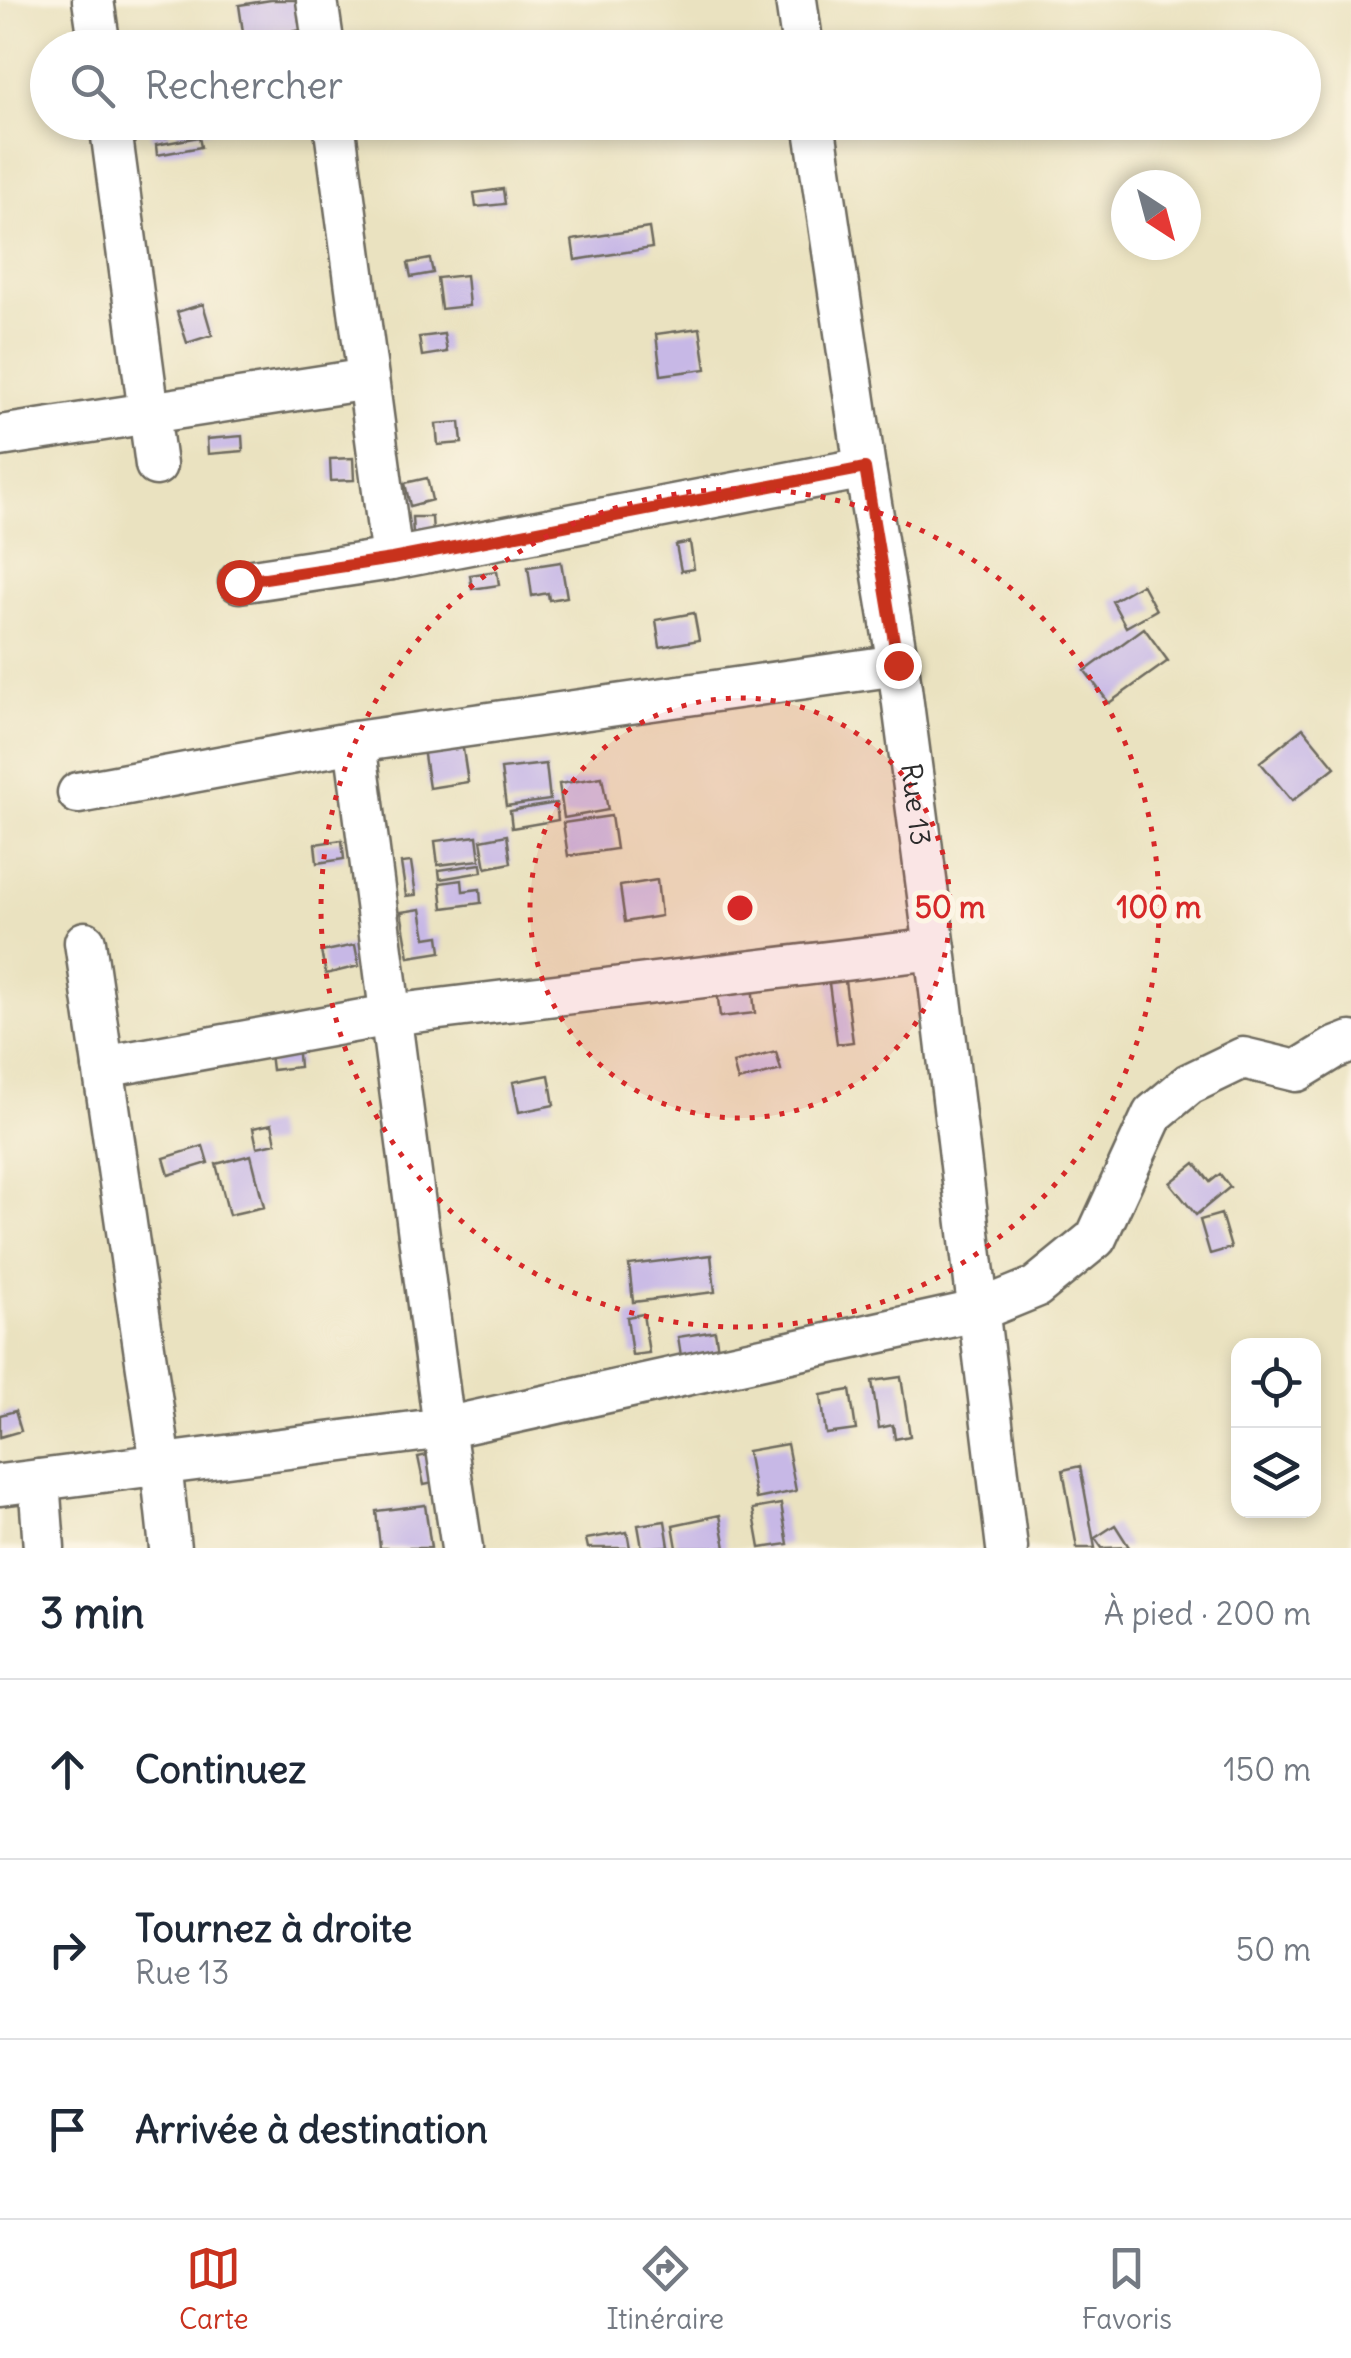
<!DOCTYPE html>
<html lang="fr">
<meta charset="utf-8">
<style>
:root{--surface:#fff;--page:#f6f6f7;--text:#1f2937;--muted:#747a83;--line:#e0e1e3;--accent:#c8321e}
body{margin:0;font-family:Delius,sans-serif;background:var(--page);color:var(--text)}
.controls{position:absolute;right:30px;bottom:30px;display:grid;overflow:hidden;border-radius:20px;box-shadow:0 5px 15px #0003}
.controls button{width:90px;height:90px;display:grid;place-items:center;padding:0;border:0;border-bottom:2px solid var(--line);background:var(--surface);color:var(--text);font:50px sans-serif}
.compass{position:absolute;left:1111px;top:170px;width:90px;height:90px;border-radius:50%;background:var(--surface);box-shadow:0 5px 15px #0003;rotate:144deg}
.stop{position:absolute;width:30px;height:30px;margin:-22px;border:8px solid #c8321e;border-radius:50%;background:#fff}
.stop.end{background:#c8321e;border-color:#fff;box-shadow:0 2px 10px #0008}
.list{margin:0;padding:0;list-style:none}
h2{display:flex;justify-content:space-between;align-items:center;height:130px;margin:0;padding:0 40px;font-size:42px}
h2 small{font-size:32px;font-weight:400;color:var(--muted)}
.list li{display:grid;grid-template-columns:65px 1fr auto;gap:30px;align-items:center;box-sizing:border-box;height:180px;padding:0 40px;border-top:2px solid var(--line)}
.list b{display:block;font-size:38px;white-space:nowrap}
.list p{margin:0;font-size:32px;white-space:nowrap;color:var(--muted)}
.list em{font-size:32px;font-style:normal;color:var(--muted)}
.icon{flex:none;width:55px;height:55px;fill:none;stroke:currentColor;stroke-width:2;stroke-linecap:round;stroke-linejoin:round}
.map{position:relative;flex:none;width:1351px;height:1548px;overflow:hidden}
.search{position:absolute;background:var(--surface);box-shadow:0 5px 15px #0003;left:30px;right:30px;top:30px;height:110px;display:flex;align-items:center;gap:25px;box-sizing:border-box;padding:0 35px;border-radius:55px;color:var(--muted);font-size:38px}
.sheet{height:670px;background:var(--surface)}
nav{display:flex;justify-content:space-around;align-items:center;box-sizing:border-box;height:140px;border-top:2px solid var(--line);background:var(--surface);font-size:28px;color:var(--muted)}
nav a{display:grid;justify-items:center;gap:5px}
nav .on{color:var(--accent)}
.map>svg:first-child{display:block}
.building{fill:#c7b8e6}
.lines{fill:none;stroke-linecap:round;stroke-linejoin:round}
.minor-casing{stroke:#6e6b5f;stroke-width:45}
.minor{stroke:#fff;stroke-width:40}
.route{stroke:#c8321e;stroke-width:12}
.ring{fill:none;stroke:#d62828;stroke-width:5;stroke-dasharray:5 10}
.labels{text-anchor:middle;stroke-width:10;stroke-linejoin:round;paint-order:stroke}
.street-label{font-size:28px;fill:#2b2b2b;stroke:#fcf5e5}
.centre{fill:#d62828;stroke:#fcf5e5;stroke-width:5}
.ring-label{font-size:30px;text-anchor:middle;font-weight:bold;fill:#d62828;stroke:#fcf5e5;stroke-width:10;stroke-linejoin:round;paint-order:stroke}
</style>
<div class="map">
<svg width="1351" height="1548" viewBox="0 0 1351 1548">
<rect width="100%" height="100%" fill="#fcf5e5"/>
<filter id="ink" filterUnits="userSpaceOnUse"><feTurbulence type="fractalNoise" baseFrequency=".01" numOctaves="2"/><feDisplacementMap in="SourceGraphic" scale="20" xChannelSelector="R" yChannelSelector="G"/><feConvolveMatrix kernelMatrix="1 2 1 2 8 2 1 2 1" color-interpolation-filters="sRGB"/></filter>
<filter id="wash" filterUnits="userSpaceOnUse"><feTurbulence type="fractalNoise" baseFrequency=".0048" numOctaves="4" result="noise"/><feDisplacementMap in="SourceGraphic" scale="40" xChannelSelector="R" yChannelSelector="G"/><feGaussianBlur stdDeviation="2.25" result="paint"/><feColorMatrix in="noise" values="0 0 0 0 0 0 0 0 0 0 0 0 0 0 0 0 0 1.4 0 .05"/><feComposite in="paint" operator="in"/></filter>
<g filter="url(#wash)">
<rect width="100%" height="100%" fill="#eae2c0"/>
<g id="blocks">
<path class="building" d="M271,0H298L302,30L244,39L239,5Z
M149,122H166L169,137L152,139Z
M176,122H210L211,130L178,135Z
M199,137L201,147L157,155L156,145Z
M503,189L505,204L476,207L474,193Z
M649,228L652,248L575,260L572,240Z
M430,259L433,273L411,277L408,263Z
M466,275L469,306L441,309L437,278Z
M203,304L212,335L187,343L177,312Z
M700,328L706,369L661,375L656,334Z
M444,334L447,352L422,356L419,337Z
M460,422L462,443L438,445L436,424Z
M242,436L243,451L208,454L207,439Z
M353,458L354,480L331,481L330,459Z
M427,478L432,500L410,506L405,483Z
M412,517H432L433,533L413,534Z
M690,542L694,569L681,571L676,545Z
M561,562L567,597L549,600L548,593L532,596L528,567Z
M497,571L499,585L472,589L470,575Z
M1142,584L1156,610L1126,627L1112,601Z
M694,613L699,640L660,647L656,620Z
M1144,628L1168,661L1109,703L1085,671Z
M1303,728L1335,767L1292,801L1260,762Z
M461,736L468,782L429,788L422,742Z
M546,764L550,800L506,806L501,769Z
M602,777L608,810L564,818L559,784Z
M556,803L558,820L512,828L510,811Z
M611,816L616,849L568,856L563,823Z
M507,835L511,863L486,868L481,840Z
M477,836L480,860L438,865L435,841Z
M342,840L344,859L317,863L315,844Z
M411,862L416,895L406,896L401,863Z
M481,864L482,872L440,879L439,870Z
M462,880L463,891L480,889L481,903L443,908L440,883Z
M657,880L661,916L625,922L620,886Z
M421,909L426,938L439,936L441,952L409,957L401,912Z
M355,945L359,966L326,974L321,952Z
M841,951L853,1042L837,1044L825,953Z
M749,958L755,1013L720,1017L714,961Z
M297,1042L299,1067L272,1070L269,1045Z
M776,1052L781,1070L738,1081L733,1063Z
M549,1075L554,1105L519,1112L513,1082Z
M272,1124L276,1143L257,1147L253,1128Z
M203,1146L208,1163L169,1175L164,1158Z
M251,1155L264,1207L229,1215L216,1164Z
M1195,1163L1210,1182L1220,1174L1230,1187L1196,1215L1170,1183Z
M1221,1214L1231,1248L1210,1254L1200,1220Z
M711,1255L715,1292L633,1302L629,1265Z
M643,1314L649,1353L632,1355L627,1317Z
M715,1331L719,1356L682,1362L678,1337Z
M901,1377L910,1436L895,1439L893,1425L879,1428L872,1381Z
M850,1390L856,1430L826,1434L821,1395Z
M15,1411L21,1431L0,1437V1415Z
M787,1444L796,1491L756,1499L747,1451Z
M432,1454L438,1482L424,1485L418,1457Z
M1080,1466L1091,1526L1095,1548H1077L1063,1470Z
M781,1504L788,1544L760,1548L753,1509Z
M425,1505L431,1548H380L376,1511Z
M720,1515L726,1548H677L673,1525Z
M665,1521L669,1546L642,1548L638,1525Z
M1115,1525L1129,1547L1102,1548L1095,1538Z
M627,1532L630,1548H588L586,1539Z"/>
</g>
</g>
<g filter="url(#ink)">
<use href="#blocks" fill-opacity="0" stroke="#6e6b5f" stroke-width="2.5"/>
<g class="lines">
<defs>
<g id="minor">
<path d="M93,0L100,48"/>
<path d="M317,0L324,48"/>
<path d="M796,0L803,48"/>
<path d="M110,122L156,465"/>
<path d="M334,122L392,559"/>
<path id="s1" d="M814,122L865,468L898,665L935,949L1007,1548"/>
<path d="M0,436L368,379"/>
<path d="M239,582L392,559L865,468"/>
<path d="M355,742L444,1428L462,1548"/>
<path d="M78,793L355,742L898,665"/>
<path d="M85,942L161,1464L170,1548"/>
<path d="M103,1067L390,1015L935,949"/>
<path d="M39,1480L44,1548"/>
<path d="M0,1485L444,1428L977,1311L1036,1287L1096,1238L1153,1114L1189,1084L1243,1058L1297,1071L1333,1049L1351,1042"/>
</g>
</defs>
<use href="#minor" class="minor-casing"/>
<use href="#minor" class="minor"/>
</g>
</g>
<g class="lines" filter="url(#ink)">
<path class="route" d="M239,582L392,559L865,468L898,665"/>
</g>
<circle cx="740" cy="908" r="210" fill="#d62828" fill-opacity=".12"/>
<g class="ring">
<circle cx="740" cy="908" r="210"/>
<circle cx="740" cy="908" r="419"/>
</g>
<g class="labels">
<g class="street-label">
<text dy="10" stroke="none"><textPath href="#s1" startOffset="690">Rue 13</textPath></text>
</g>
</g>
<circle cx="740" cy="908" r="15" class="centre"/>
<g class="ring-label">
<text x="950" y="918">50 m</text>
<text x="1159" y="918">100 m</text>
</g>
</svg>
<div class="controls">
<button><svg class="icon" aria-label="locate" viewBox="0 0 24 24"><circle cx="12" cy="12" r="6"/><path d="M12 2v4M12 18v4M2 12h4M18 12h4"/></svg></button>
<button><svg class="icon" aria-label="layers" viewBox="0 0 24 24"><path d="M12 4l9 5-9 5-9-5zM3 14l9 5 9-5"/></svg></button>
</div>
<svg class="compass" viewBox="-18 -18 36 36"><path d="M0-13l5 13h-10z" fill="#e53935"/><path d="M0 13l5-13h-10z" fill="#747a83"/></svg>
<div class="stop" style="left:239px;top:582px"></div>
<div class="stop end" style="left:898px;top:665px"></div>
<div class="search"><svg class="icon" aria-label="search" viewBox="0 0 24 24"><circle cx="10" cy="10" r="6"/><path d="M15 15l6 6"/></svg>Rechercher</div>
</div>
<section class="sheet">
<h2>3 min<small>À pied · 200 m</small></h2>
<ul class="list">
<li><svg class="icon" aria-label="ahead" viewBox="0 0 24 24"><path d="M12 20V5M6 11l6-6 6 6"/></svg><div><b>Continuez</b></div><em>150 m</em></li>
<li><svg class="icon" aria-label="right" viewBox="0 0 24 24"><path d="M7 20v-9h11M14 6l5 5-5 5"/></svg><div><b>Tournez à droite</b><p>Rue 13</p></div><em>50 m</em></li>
<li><svg class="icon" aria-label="arrive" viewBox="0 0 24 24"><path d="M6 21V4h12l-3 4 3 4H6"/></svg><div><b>Arrivée à destination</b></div></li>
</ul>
</section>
<nav>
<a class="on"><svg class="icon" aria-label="map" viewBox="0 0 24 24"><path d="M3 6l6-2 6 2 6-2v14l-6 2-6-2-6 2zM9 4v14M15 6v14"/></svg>Carte</a>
<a><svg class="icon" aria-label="directions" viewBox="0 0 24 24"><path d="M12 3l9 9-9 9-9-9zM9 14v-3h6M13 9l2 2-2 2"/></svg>Itinéraire</a>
<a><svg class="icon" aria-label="saved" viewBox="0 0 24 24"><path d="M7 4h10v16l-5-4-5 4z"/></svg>Favoris</a>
</nav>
